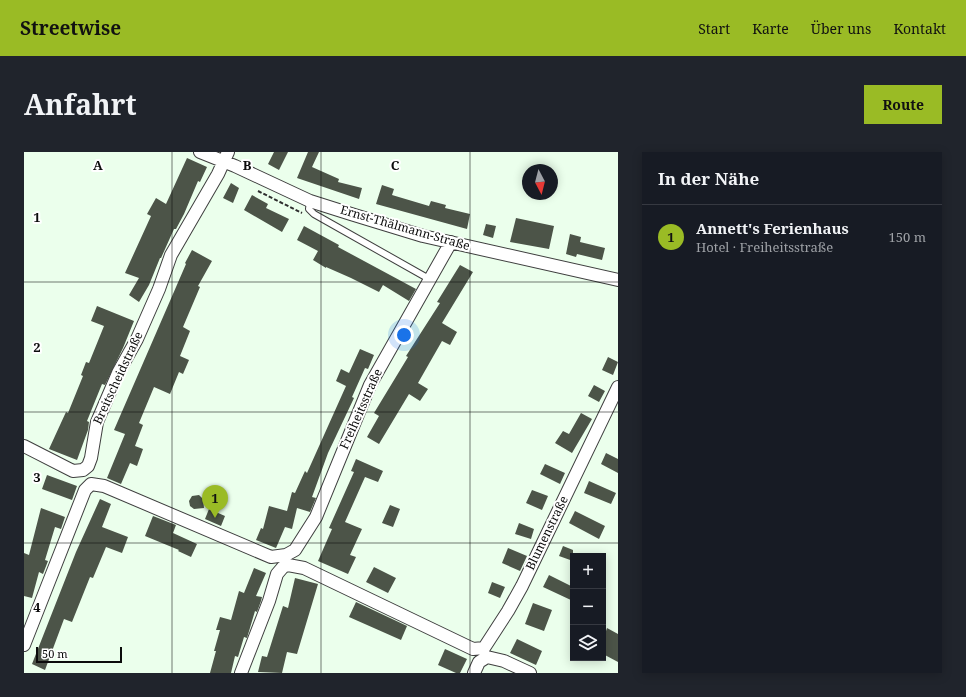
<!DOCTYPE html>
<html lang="de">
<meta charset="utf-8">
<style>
:root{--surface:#171b24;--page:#20242c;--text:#f1f3f6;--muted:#9ea1a6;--line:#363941;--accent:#9abb25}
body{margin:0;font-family:"Noto Serif",serif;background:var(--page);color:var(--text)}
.controls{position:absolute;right:12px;bottom:12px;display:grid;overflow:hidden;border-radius:0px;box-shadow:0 2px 10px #0003}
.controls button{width:36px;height:36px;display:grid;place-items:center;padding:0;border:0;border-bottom:1px solid var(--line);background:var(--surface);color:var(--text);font:20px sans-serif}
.compass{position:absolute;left:498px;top:12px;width:36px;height:36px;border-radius:50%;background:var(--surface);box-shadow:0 2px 10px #0003;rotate:173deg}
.scale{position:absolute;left:12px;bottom:10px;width:86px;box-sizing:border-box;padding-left:4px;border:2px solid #0c0c0c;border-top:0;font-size:11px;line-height:14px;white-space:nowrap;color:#0c0c0c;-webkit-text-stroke:3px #fff;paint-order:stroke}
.you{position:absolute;left:380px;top:183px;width:14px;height:14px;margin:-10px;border:3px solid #fff;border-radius:50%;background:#1a73e8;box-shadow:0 0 0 6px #1a73e833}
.badge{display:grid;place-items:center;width:26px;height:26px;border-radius:50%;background:var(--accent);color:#111;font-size:13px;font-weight:700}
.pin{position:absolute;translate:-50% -33px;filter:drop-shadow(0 1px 2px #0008)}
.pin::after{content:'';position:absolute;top:21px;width:14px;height:12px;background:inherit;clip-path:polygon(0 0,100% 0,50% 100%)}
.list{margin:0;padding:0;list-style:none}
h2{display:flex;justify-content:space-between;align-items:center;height:52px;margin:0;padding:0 16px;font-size:17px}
h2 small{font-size:13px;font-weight:400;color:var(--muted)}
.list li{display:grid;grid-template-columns:26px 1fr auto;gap:12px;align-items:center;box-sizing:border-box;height:64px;padding:0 16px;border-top:1px solid var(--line)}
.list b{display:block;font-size:15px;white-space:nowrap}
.list p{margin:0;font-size:13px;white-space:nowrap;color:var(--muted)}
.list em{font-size:13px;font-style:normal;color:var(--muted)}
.icon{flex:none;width:22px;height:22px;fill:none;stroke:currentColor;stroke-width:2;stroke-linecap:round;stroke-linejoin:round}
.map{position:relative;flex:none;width:594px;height:521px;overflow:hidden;border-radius:0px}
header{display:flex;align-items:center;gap:24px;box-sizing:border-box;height:56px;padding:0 20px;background:var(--accent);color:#111}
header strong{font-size:19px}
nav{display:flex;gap:22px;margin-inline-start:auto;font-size:14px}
.intro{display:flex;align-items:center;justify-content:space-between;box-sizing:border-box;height:96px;padding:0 24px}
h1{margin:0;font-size:28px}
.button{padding:10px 18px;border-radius:0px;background:var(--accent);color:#111;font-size:14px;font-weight:700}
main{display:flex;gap:24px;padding:0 24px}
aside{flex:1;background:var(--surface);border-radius:0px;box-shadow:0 2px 10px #0003}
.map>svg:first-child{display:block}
.building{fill:#4c5448}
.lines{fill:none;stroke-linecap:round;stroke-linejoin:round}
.lane-casing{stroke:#3f3f3f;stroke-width:8}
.street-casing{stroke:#3f3f3f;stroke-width:14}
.path{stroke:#2e2e2e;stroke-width:2;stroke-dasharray:4 2;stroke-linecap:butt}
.lane{stroke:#fff;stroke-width:6}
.street{stroke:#fff;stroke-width:12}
.grid{fill:none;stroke:#0c0c0c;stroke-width:1;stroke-opacity:0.55}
.labels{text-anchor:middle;stroke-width:4;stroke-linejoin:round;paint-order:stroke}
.street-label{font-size:12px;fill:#0c0c0c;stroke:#fff}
.grid-label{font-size:13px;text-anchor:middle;font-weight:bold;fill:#0c0c0c;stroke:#fff;stroke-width:4;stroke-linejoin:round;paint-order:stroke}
</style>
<header>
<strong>Streetwise</strong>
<nav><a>Start</a><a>Karte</a><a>Über uns</a><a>Kontakt</a></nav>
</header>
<div class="intro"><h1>Anfahrt</h1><a class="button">Route</a></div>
<main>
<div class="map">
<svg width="594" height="521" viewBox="0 0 594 521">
<rect width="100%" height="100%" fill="#ebffec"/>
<path class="building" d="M250,0H264L255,18L244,12Z
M284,0H295L288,15L315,27L314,30L338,36L335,47L273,26Z
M163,6L183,15L176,30L174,29L160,62L152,77H150L137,106H136L125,133L115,150L105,143L115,126L101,121L127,64L123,62L132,46L142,52Z
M207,31L215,36L209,51L199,46Z
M358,33L370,37L368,43L405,54L407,49L422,53L421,56L446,62L443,77L352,52Z
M228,43L244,52L242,56L265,67L258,80L220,58Z
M492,66L530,74L525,97L486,90Z
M462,72L472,74L469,86L459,83Z
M280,74L315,93L314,95L392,137L385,149L359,133L355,140L327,126L302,115V116L289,108L294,99L273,88Z
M546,82L557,85L556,90L581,96L578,108L553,102L552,105L542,102Z
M168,98L188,109L174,134L176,135L159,175L166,179L156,204L165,208L159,222L155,220L146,242L130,235L115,271L119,273L111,294L119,297L113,314L106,311L97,332L83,326L101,282L90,278L162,112L161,111Z
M436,113L449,120L418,171L433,180L426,193L418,189L394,231L404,237L396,249L385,242L355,292L343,285L355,264L350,261L384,205L382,204L416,151L413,150Z
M73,154L110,169L99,196L81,233L78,232L63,269L65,270L64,278L53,308L25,297L42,260L44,261L59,224L57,223L62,210L65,211L80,174L67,169Z
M336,197L350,203L344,217L341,216L328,245L330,246L304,301L288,345L292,346L286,360L273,356L268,377L261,375L252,396L232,388L237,376L239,377L245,354L263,359L268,340L271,341L281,319L283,321L322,234L312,229L317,217L325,221Z
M584,205L594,210L589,223L578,218Z
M570,233L581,239L575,250L564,244Z
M557,261L568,267L548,301L531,291L539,279L545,282Z
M582,301L594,307V321L577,312Z
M332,307L359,319L354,330L341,325L321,370L338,377L326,403L332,405L324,422L294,409L308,377L305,376L330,320L327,319Z
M521,312L541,321L536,332L516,322Z
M23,323L53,334L48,348L18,337Z
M565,329L592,341L587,352L560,341Z
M508,338L524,344L518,358L502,351Z
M175,343L179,347L180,356L170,357L166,354L165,349L168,344Z
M76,347L87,352L78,375L104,385L98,401L82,395L69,426L66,425L48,470L40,467L21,518L8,512L52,400Z
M366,353L376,357L369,375L358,371Z
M17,356L41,365L37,377L31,375L21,408L24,409L19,422L15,420L8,446L0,444V401L5,403Z
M185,357L201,364L197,374L181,367Z
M551,359L581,374L575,387L545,371Z
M129,364L152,373L149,381L173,392L167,405L154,399L155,398L121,384Z
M495,371L510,377L507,387L491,382Z
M539,394L549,398V409L535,404Z
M484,396L503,404L496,419L478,411Z
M350,415L372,426L364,441L342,430Z
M230,416L242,421L232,444L238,445L237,449L233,460L231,459L223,486L220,485L214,505L211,504L207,521H186L192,499H190L196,478H192L196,465L207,468L215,439L220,441Z
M525,423L549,435V449L519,435Z
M271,426L294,432L273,502L263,500L258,521L234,520L238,504L243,505L259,454L264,456Z
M468,430L481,435L476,446L464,441Z
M332,450L383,474L377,488L325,465Z
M509,451L528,458L520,479L501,472Z
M583,476L594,482V510L579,502V478L582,479Z
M493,487L518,499L512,513L486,501Z
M421,497L443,507L436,521H432L414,513Z"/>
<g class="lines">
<defs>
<path id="lane" d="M286,49L285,57L290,62L407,128"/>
<path id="street" d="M176,0L211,14L286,49L327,62L399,84L594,128
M0,294L49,319L59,318L64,314L67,306L73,270L94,221L113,187L135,137L147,103L194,22L204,0
M0,493L61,338L67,332L80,334L247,405L262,403L271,398L292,365L346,233L427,90
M217,521L245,449L253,422L259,415L264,413L280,416L449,497L460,496L484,459L498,434L594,235
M450,521L455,510L463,505L480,509L506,521"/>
</defs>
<use href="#lane" class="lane-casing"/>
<use href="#street" class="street-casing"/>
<path class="path" d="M234,39L278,61"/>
<use href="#lane" class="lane"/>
<use href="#street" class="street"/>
</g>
<path class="grid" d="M148,0V521M297,0V521M446,0V521M0,130H594M0,260H594M0,391H594"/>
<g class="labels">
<g class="street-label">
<text transform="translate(381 76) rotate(16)" y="4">Ernst-Thälmann-Straße</text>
<text transform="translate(94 226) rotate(-65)" y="4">Breitscheidstraße</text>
<text transform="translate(337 257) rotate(-66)" y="4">Freiheitsstraße</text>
<text transform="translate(523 381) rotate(-64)" y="4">Blumenstraße</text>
</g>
</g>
<g class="grid-label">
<text x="74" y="18">A</text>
<text x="223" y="18">B</text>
<text x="371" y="18">C</text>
<text x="13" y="70">1</text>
<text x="13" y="200">2</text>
<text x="13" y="330">3</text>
<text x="13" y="460">4</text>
</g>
</svg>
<div class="controls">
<button>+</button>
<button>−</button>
<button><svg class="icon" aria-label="layers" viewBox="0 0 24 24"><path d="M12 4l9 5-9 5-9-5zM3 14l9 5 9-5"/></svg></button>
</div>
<svg class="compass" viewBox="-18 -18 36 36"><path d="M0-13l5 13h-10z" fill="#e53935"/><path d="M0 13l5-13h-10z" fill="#9ea1a6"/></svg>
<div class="scale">50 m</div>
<div class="you"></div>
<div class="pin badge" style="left:191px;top:366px">1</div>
</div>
<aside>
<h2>In der Nähe<small></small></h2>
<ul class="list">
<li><span class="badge">1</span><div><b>Annett's Ferienhaus</b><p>Hotel · Freiheitsstraße</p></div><em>150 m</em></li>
</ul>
</aside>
</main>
